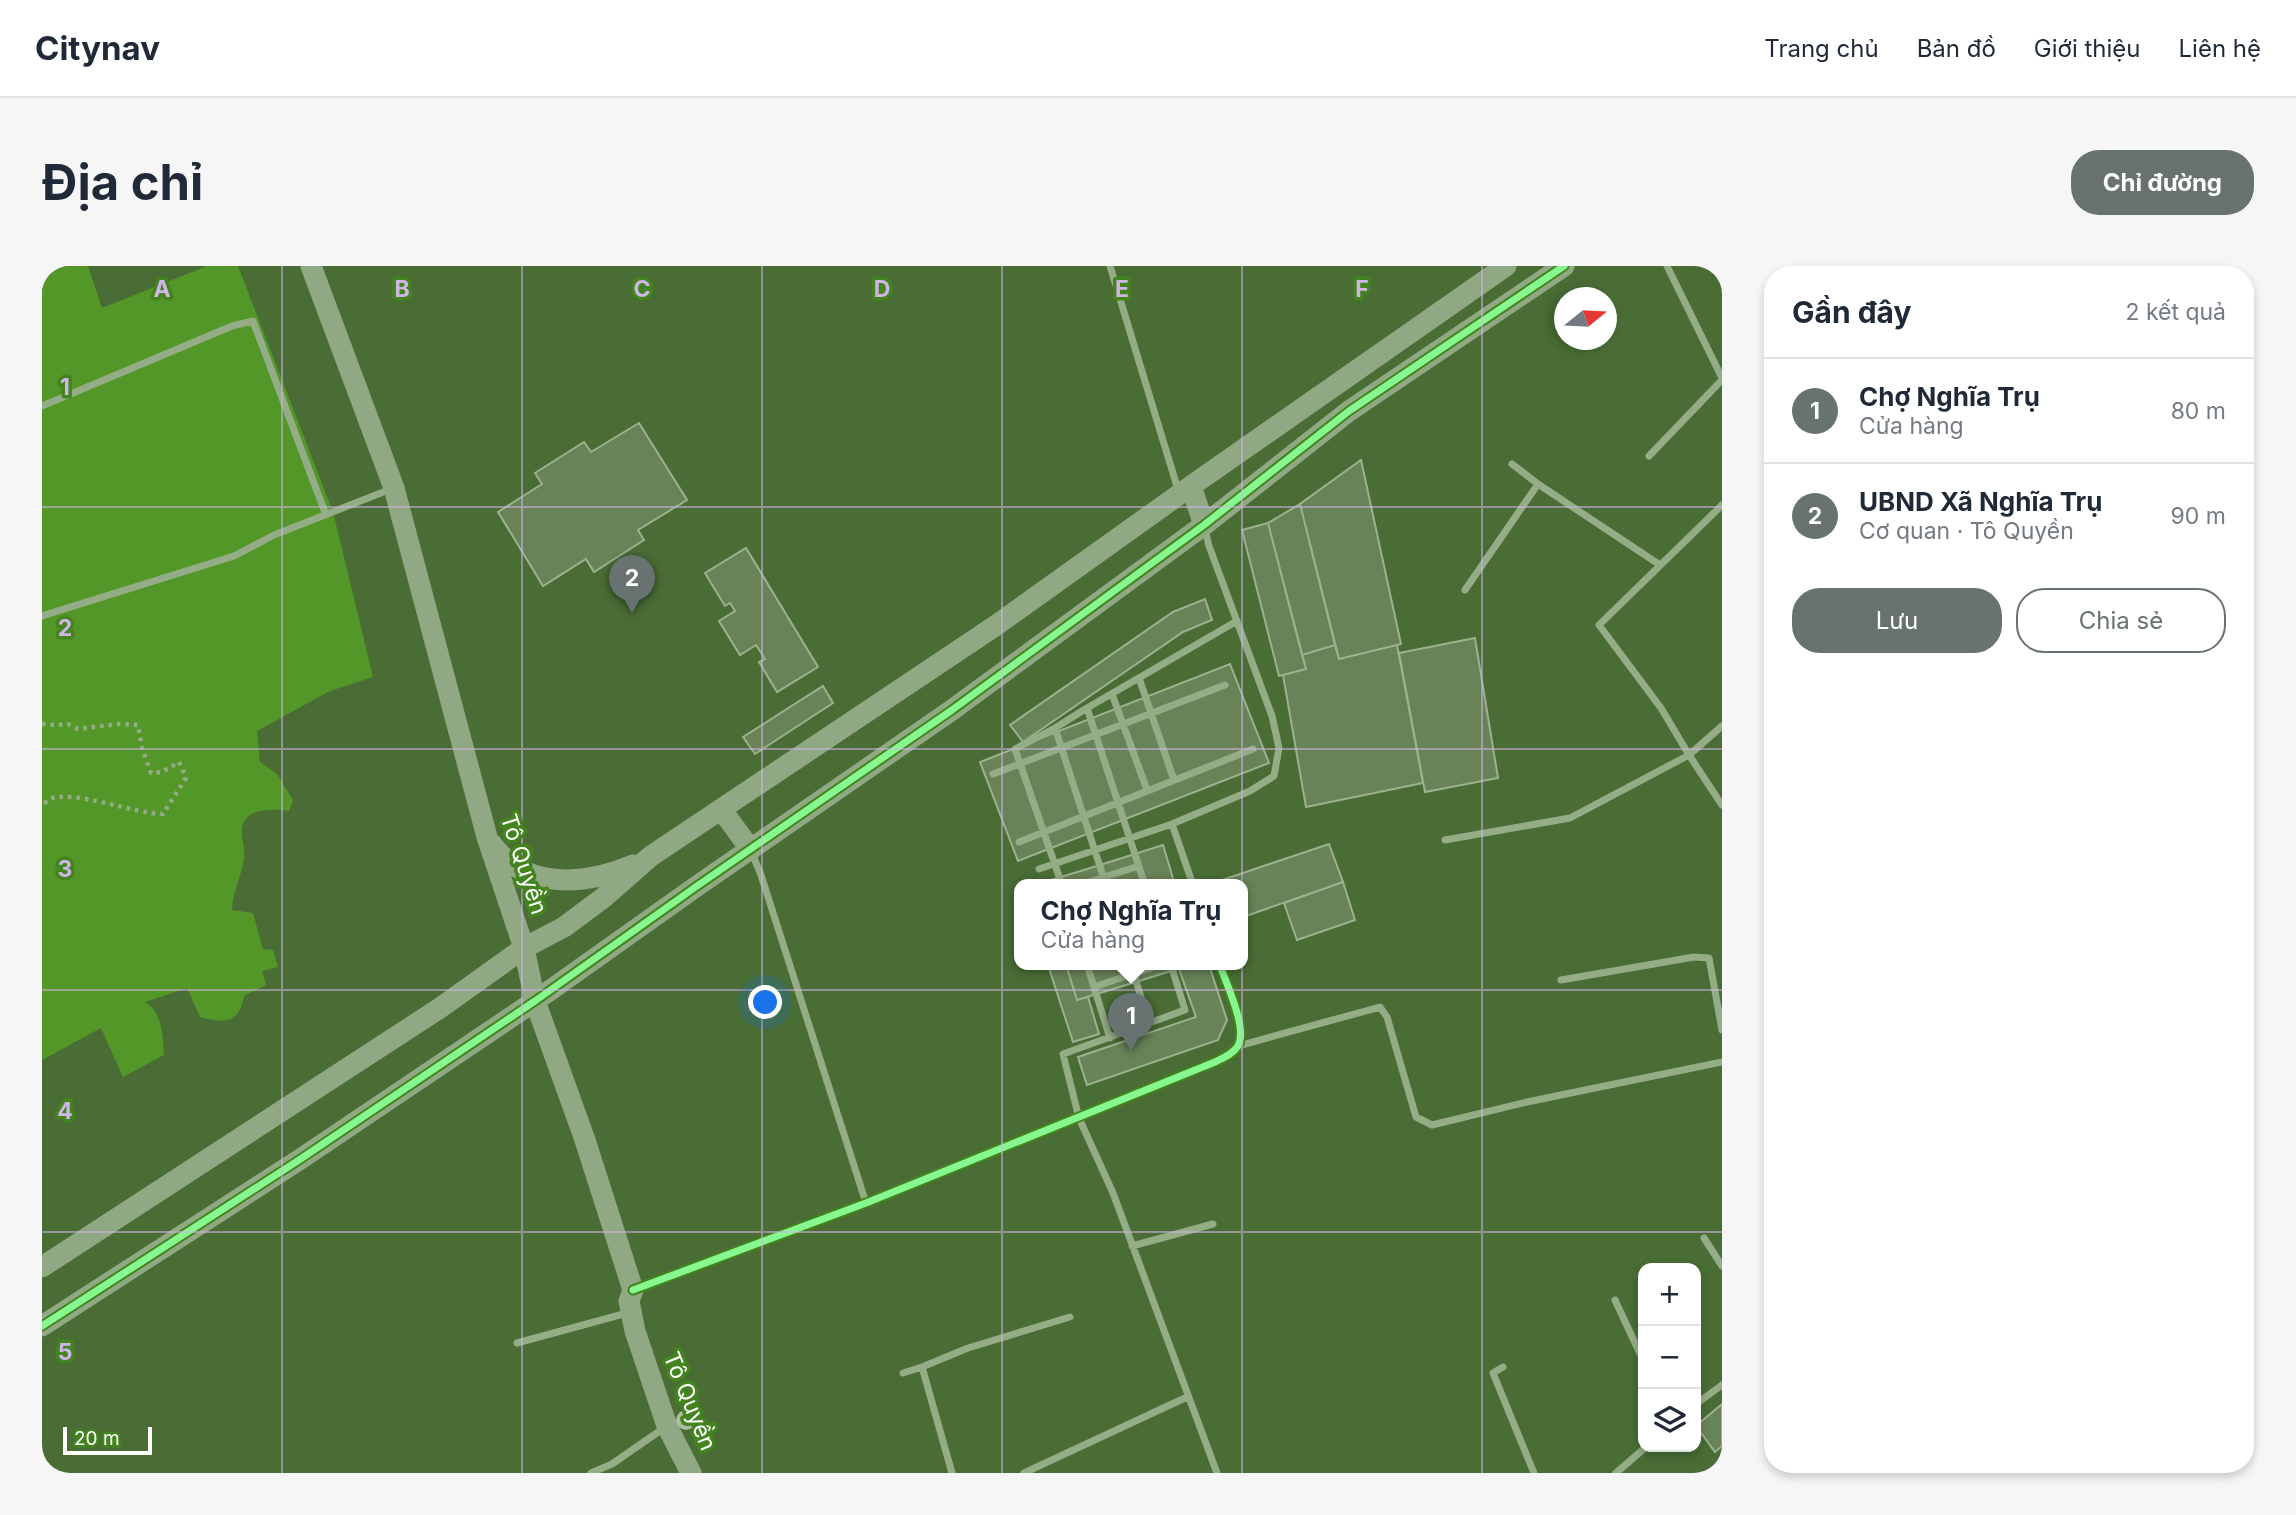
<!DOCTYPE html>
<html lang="vi">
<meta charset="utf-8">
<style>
:root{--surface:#fff;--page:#f6f6f7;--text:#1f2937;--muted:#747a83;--line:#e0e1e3;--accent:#677271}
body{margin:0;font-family:Inter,sans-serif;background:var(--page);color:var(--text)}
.controls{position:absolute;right:21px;bottom:21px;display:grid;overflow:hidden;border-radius:14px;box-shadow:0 4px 10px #0003}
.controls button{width:63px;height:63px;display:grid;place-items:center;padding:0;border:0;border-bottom:2px solid var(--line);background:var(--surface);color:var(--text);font:35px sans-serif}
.compass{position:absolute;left:1512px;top:21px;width:63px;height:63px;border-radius:50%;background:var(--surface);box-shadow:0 4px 10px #0003;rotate:72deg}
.scale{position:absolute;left:21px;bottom:18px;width:89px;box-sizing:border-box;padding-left:7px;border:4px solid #fff;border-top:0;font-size:19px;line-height:24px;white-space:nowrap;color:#fff;-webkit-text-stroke:5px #43841e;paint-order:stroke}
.you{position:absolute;left:724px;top:737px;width:24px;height:24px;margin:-18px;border:5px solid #fff;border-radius:50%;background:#1a73e8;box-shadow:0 0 0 10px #1a73e833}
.badge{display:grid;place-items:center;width:46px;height:46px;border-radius:50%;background:var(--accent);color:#fff;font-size:23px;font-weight:700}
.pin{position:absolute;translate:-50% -58px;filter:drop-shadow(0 2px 4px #0008)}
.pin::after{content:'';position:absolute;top:37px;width:24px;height:21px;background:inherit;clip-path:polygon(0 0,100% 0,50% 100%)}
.popup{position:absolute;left:972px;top:613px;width:234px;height:91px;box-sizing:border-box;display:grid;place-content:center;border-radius:14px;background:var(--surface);filter:drop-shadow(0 2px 5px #0005);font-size:23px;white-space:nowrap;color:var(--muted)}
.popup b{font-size:26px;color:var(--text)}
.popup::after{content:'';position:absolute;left:50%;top:100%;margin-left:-14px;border:14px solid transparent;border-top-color:var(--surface)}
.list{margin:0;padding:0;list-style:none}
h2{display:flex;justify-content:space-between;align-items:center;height:91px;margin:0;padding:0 28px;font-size:30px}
h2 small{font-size:23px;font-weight:400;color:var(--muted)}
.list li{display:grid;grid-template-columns:46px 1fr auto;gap:21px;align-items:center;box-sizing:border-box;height:105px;padding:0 28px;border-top:2px solid var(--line)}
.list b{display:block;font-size:26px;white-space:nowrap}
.list p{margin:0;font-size:23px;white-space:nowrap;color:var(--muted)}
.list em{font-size:23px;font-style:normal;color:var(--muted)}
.actions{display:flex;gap:14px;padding:21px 28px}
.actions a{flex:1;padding:16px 0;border:2px solid var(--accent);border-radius:28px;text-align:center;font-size:24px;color:var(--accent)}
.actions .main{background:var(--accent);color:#fff}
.icon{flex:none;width:38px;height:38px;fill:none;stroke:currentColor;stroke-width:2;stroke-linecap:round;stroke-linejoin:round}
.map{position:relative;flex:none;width:1680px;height:1207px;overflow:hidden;border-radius:28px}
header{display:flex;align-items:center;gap:42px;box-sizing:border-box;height:98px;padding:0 35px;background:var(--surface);border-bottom:2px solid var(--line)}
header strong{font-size:33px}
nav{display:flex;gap:38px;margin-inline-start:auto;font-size:24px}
.intro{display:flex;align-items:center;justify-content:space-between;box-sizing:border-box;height:168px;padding:0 42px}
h1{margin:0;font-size:49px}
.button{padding:18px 32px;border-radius:28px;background:var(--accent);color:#fff;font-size:24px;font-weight:700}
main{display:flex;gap:42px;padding:0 42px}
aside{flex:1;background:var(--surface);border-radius:28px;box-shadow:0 4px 10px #0003}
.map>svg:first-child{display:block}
.green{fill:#539729}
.building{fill:#688358;stroke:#9cb18f;stroke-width:2}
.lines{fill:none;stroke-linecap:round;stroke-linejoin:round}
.path{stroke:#95ad87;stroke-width:4.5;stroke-dasharray:3.5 5;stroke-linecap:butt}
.street{stroke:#95ad87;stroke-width:7}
.secondary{stroke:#90a883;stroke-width:21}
.cycleway-casing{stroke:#43841e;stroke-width:11}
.cycleway{stroke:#87f88f;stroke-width:7}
.tree{fill:#aabda0}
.grid{fill:none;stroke:#d1b5e9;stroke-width:2;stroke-opacity:0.55}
.labels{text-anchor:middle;stroke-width:7;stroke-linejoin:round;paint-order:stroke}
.street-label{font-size:23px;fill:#fff;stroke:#43841e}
.grid-label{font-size:23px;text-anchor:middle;font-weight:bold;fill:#d1b5e9;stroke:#43841e;stroke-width:7;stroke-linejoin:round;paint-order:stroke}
</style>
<header>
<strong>Citynav</strong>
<nav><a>Trang chủ</a><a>Bản đồ</a><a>Giới thiệu</a><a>Liên hệ</a></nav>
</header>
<div class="intro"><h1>Địa chỉ</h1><a class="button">Chỉ đường</a></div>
<main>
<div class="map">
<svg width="1680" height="1207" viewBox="0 0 1680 1207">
<rect width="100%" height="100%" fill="#496d35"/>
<path class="green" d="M0,0H46L60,42L165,0H196L291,246L331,411L288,425L215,465L218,496L235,508L251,534L247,545C232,543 203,541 200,562C199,571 203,581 202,590C201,608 191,623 190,644L211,647L221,683L231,684L236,701L220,705L224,719L202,730C197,759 181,757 158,751L145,722L103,736C120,745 121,771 122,789L81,811L59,762L0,794Z"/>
<path class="building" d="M597,157L645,234L596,264L602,274L552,306L544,293L501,320L456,246L500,218L493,207L542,176L549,186Z
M1319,194L1359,378L1297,393L1258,238Z
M1258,238L1293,379L1260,389L1226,257Z
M1226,257L1264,403L1237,410L1200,264Z
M704,282L776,401L735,426L717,396L723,393L714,379L698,389L677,355L693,345L688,337L683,340L663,307Z
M1163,333L1170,354L1141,366L981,476L968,459L1131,346Z
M1433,372L1456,512L1383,526L1357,387Z
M1293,379L1297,393L1355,379L1381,517L1264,541L1241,409L1264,403L1260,389Z
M1188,398L1227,497L976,595L938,496Z
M781,420L791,437L713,488L701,471Z
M1287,578L1301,616L1201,651V619H1182L1180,614Z
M1121,579L1133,619H1064L1058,599Z
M1058,599L1064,619H999V617Z
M1301,616L1313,654L1255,674L1242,637Z
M1006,699H1024L1035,734L1046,731L1057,768L1031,776Z
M1024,699H1089L1094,716L1035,734Z
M1089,699H1148L1094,716Z
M1148,699H1167L1185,754L1176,774L1045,819L1036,791L1154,751L1137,703Z
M1680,1138V1180L1673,1186L1654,1160Z"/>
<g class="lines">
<path class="path" d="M0,458L13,459L26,458L36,463L76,458L96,459L100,482L109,507L120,506L137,496L144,512L121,548C93,548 30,523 8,533C7,533 1,539 0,540"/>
<path class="street" d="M1068,0L1137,227
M1625,0L1680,112
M0,140L190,60L211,55L284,249
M1607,190L1680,114
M1470,198L1496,218
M1423,324L1496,218L1618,299
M0,350L192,290L232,269L349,223
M1097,412L1132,514
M1070,428L1105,524
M1680,460L1647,489L1680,539
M1013,462L1064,619
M951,508L1183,419
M1403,574L1528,552L1647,489L1619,442L1557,359L1680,239
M977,576L1211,483
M709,585L719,609L824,937
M997,603L1130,558
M1020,619L973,483L1013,462L1045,442
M1037,619L1097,600
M1103,619L1045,442L1195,355
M1151,619L1130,558L1208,525L1232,510L1237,482L1230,450L1167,280L1163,263
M1045,699L1068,772
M1089,699L1107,757
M1129,699L1143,744L1021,788L1037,852L1071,927L1175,1207
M1519,714L1652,691L1667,692L1680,764
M1052,721L1117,699
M1196,780L1338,741L1345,751L1374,851L1390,859L1485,836L1680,796
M1662,972L1680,1000
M1090,980L1171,958
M594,1022L824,937L1173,796C1181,792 1191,788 1196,780C1206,762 1184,718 1178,699
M1573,1034L1601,1094
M475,1077L585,1047
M1461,1101L1451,1107L1492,1207
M861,1107L880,1101
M1654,1138L1680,1119
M549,1207L570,1198L622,1162
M910,1207L880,1101L926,1082L1028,1051
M982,1207L1145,1131
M1574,1207L1604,1181"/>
<path class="secondary" d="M269,0L352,222L445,571L482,682L493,735L543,874L591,1024L587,1035L593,1065L625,1160L649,1207
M1149,220L1162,259
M679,543L709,584
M449,577C483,625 543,619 591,599
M0,1001L398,742L482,682L522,661L561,632L609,590L953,360L1149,220L1464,0
M0,1060L257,894L493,735L655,620L910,444L1162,259L1307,145L1522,0"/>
<defs>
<path id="cycleway" d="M591,1024L824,937L1173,796C1181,792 1191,788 1196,780C1206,762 1184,718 1178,699
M0,1060L257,894L493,735L655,620L910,444L1162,259L1307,145L1522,0"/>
</defs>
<use href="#cycleway" class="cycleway-casing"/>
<use href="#cycleway" class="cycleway"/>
</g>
<circle class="tree" cx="644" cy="1154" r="10"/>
<path class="grid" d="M240,0V1207M480,0V1207M720,0V1207M960,0V1207M1200,0V1207M1440,0V1207M0,241H1680M0,483H1680M0,724H1680M0,966H1680"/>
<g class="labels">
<g class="street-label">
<text transform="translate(482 598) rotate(72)" y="8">Tô Quyền</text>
<text transform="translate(648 1135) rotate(68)" y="8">Tô Quyền</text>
</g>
</g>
<g class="grid-label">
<text x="120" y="31">A</text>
<text x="360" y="31">B</text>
<text x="600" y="31">C</text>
<text x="840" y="31">D</text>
<text x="1080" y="31">E</text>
<text x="1320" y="31">F</text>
<text x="23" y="129">1</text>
<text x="23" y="370">2</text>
<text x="23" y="611">3</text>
<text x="23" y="853">4</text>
<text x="23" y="1094">5</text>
</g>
</svg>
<div class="controls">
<button>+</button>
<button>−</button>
<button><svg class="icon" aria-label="layers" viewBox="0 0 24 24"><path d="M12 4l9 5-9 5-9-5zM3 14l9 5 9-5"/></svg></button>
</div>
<svg class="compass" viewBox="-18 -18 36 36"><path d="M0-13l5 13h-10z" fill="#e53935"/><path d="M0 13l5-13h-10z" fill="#747a83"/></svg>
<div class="scale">20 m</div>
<div class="you"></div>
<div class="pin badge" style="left:1089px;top:785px">1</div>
<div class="popup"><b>Chợ Nghĩa Trụ</b>Cửa hàng</div>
<div class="pin badge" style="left:590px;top:347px">2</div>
</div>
<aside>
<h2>Gần đây<small>2 kết quả</small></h2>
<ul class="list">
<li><span class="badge">1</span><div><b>Chợ Nghĩa Trụ</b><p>Cửa hàng</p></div><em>80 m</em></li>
<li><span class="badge">2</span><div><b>UBND Xã Nghĩa Trụ</b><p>Cơ quan · Tô Quyền</p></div><em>90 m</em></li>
</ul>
<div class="actions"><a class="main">Lưu</a><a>Chia sẻ</a></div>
</aside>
</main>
